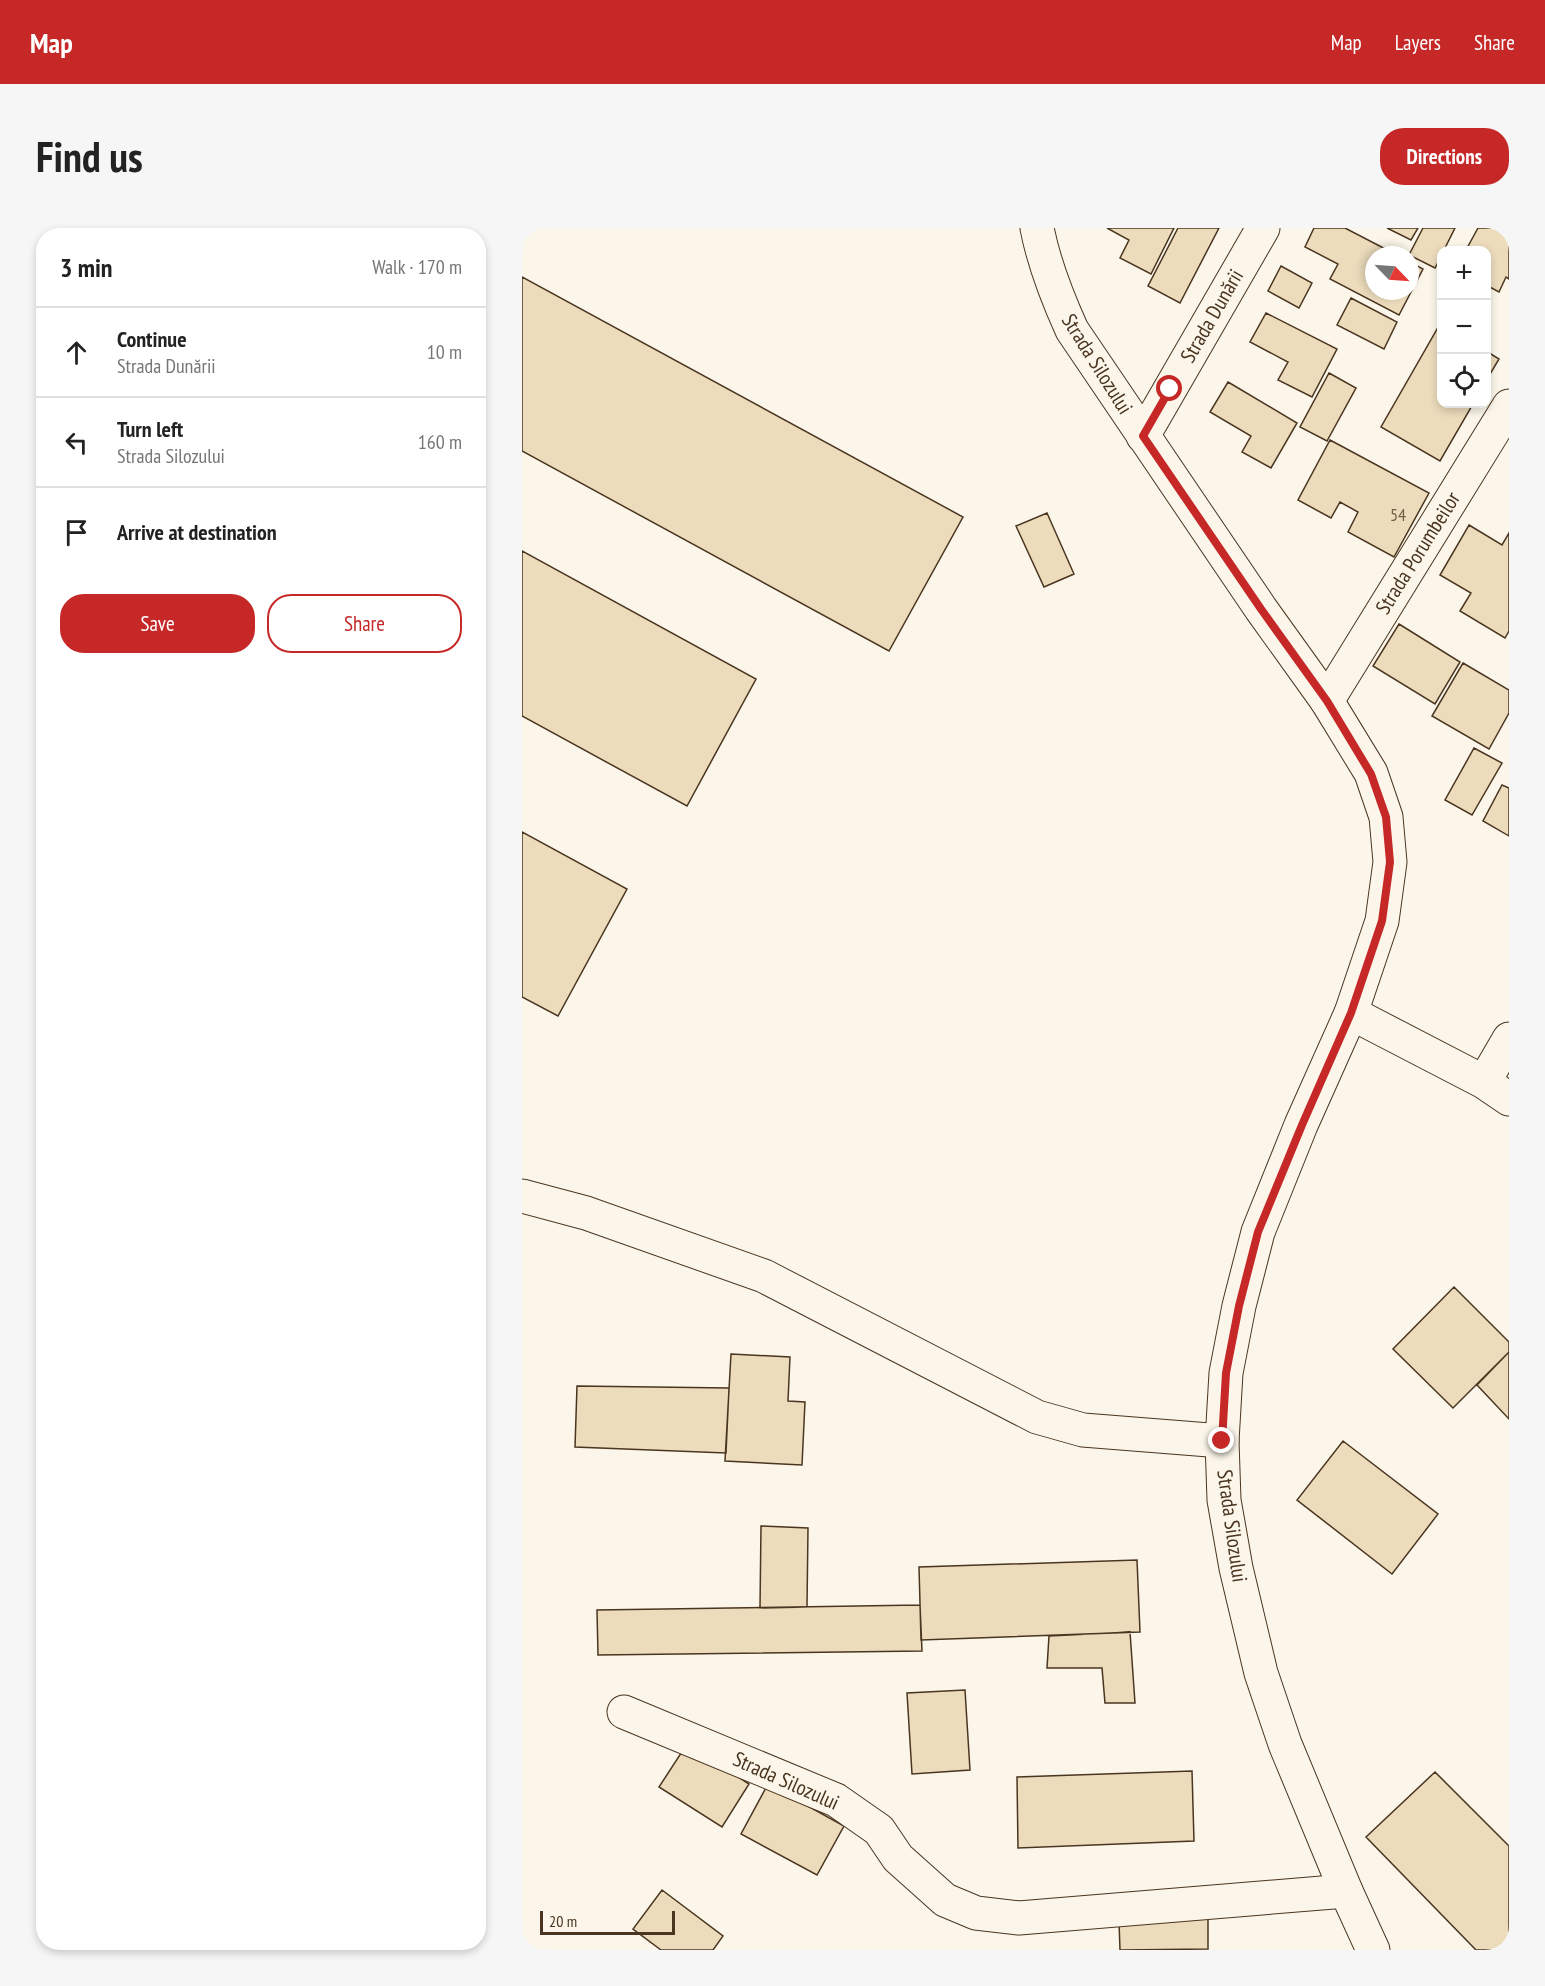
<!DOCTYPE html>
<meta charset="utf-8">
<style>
:root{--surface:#fff;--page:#f6f6f6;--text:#222;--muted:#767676;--line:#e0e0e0;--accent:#c62828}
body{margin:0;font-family:"PT Sans Narrow",sans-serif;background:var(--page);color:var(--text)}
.controls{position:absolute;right:18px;top:18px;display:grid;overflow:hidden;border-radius:12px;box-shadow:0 3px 9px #0003}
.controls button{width:54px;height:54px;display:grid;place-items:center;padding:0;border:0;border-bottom:2px solid var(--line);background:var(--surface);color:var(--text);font:30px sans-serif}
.compass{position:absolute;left:843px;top:18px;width:54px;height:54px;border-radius:50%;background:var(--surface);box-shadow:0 3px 9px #0003;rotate:115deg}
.scale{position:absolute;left:18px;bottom:15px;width:135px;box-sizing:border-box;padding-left:6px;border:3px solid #4a3520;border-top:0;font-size:16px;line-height:21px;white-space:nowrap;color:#4a3520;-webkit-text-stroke:4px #fbf6e9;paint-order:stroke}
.stop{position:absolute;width:18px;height:18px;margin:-14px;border:4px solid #c62828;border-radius:50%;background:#fff}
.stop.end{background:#c62828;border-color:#fff;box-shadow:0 2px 6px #0008}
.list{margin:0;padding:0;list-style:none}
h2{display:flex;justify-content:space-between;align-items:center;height:78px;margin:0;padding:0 24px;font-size:26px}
h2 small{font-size:20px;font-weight:400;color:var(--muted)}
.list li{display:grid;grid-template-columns:39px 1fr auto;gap:18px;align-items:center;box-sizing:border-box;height:90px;padding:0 24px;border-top:2px solid var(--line)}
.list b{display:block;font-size:22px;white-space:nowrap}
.list p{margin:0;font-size:20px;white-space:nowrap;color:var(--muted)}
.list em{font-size:20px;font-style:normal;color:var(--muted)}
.actions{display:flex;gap:12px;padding:18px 24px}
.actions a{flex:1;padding:14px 0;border:2px solid var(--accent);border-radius:24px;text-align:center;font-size:21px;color:var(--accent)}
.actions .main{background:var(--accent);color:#fff}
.icon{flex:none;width:33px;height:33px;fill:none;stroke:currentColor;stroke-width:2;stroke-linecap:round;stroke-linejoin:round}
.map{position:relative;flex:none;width:987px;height:1722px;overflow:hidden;border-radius:24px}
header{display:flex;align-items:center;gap:36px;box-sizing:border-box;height:84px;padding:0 30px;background:var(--accent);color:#fff}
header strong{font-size:28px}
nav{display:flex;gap:33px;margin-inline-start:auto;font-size:21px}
.intro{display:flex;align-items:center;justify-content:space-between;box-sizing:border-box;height:144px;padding:0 36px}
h1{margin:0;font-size:42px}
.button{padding:15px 27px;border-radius:24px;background:var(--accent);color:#fff;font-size:21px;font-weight:700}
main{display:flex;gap:36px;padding:0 36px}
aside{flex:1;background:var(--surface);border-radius:24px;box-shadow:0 3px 9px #0003}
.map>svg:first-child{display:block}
.building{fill:#ecdcbc;stroke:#4a3520;stroke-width:1.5}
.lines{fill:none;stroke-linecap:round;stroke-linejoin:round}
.minor-casing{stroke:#4a3520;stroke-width:35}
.major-casing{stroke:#4a3520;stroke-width:35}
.minor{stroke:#fbf6e9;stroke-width:33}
.major{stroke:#fbf6e9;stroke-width:33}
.route{stroke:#c62828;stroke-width:8}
.labels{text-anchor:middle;stroke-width:4.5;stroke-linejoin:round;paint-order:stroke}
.number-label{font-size:18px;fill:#725f47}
.street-label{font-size:21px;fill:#4a3520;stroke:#fbf6e9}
</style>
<header>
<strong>Map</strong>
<nav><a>Map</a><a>Layers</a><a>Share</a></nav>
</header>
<div class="intro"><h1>Find us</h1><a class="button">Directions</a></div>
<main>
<aside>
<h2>3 min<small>Walk · 170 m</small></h2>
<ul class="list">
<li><svg class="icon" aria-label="ahead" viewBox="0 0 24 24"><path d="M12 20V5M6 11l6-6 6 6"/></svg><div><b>Continue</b><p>Strada Dunării</p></div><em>10 m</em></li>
<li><svg class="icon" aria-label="left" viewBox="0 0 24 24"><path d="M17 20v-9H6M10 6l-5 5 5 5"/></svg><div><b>Turn left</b><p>Strada Silozului</p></div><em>160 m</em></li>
<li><svg class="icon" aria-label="arrive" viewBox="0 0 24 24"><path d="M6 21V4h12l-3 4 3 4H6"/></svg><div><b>Arrive at destination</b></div></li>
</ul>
<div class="actions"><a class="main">Save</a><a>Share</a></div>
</aside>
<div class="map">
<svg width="987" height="1722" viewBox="0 0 987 1722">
<rect width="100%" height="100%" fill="#fbf6e9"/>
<path class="building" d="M585,0H652L629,46L598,30L607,12Z
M656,0H697L658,75L626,58Z
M792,0H823L875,27H852V63H888V34L901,41L877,87L808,51L816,36L783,19Z
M865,0H896L889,12Z
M901,0H933L922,22H920V27L913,40L887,27Z
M956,0H987V51L984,49L977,64L964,57V22H944Z
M759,38L790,55L777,80L746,63Z
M0,49L441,289L367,423L0,223Z
M829,70L875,94L862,121L815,97Z
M744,85L815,121L790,169L756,152L766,134L728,114Z
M918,96L920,176H951L918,233L859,199Z
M964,123L977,131L964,153Z
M807,145L834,160L805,213L778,199Z
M706,154L775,195L749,240L720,224L729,208L688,184Z
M808,212L907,265L872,329L826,304L836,284L818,274L809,290L776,272Z
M525,285L552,346L522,359L494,298Z
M947,297L980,317L987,305V403L983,410L938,383L949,365L918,347Z
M0,323L234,451L165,578L0,488Z
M877,396L938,434L913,476L851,438Z
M941,435L987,462V485L967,521L910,488Z
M952,520L980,535L950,587L923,572Z
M980,557L987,560V608L961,593Z
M0,604L105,661L36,788L0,769Z
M932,1059L987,1114V1124L931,1180L871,1121Z
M987,1124V1191L955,1157Z
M209,1126L268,1129L266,1173L283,1174L280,1237L203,1233Z
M55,1158L207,1160L204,1225L53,1219Z
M821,1213L916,1286L870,1346L775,1272Z
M239,1298L286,1300L285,1379L238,1380Z
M615,1332L618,1404L399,1412L397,1339Z
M398,1377L400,1423L76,1427L75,1382Z
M608,1404L613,1475H583L580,1440H525L527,1408Z
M443,1462L448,1542L390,1546L385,1465Z
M165,1516L227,1556L200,1599L137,1559Z
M670,1543L672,1613L496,1620L495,1549Z
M913,1544L987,1618V1722H954L844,1609Z
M246,1556L322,1598L295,1647L219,1606Z
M140,1662L201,1708L191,1722H139L111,1701Z
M686,1690V1721L598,1722L597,1693Z"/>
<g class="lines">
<defs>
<path id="minor" d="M621,208L741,0
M805,473L987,178
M829,785L962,854L987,871
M962,854L987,811
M0,968L64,985L242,1048L515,1189L561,1202L700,1213
M102,1484L314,1572L357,1602L376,1630L423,1672L454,1685L497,1690L824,1663"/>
<path id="major" d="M515,0C522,36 535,69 550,102L739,381L805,473L849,545L864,589L868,634L860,693L829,785L779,897L736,1004L717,1078L704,1145L700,1213L702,1272L714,1340L739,1445L763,1516L824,1663L851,1722"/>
</defs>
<use href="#minor" class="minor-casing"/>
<use href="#major" class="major-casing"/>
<use href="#minor" class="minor"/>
<use href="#major" class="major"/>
</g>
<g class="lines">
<path class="route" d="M648,161L621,208L739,381L805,473L849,546L864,589L868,634L860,693L829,785L780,897L736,1004L717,1078L704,1145L700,1213"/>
</g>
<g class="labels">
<g class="number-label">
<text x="876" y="293">54</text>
</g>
<g class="street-label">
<text transform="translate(690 88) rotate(-60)" y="7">Strada Dunării</text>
<text transform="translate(575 136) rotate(58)" y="7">Strada Silozului</text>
<text transform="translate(896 325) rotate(-58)" y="7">Strada Porumbeilor</text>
<text transform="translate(710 1298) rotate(82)" y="7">Strada Silozului</text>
<text transform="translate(264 1553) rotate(24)" y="7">Strada Silozului</text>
</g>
</g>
</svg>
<div class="controls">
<button>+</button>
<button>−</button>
<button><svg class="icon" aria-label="locate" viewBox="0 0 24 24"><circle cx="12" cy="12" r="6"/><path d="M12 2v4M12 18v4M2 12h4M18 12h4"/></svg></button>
</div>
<svg class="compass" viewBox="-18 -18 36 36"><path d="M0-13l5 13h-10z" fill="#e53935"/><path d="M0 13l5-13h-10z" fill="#767676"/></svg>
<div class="scale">20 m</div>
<div class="stop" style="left:648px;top:161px"></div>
<div class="stop end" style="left:700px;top:1213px"></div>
</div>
</main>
